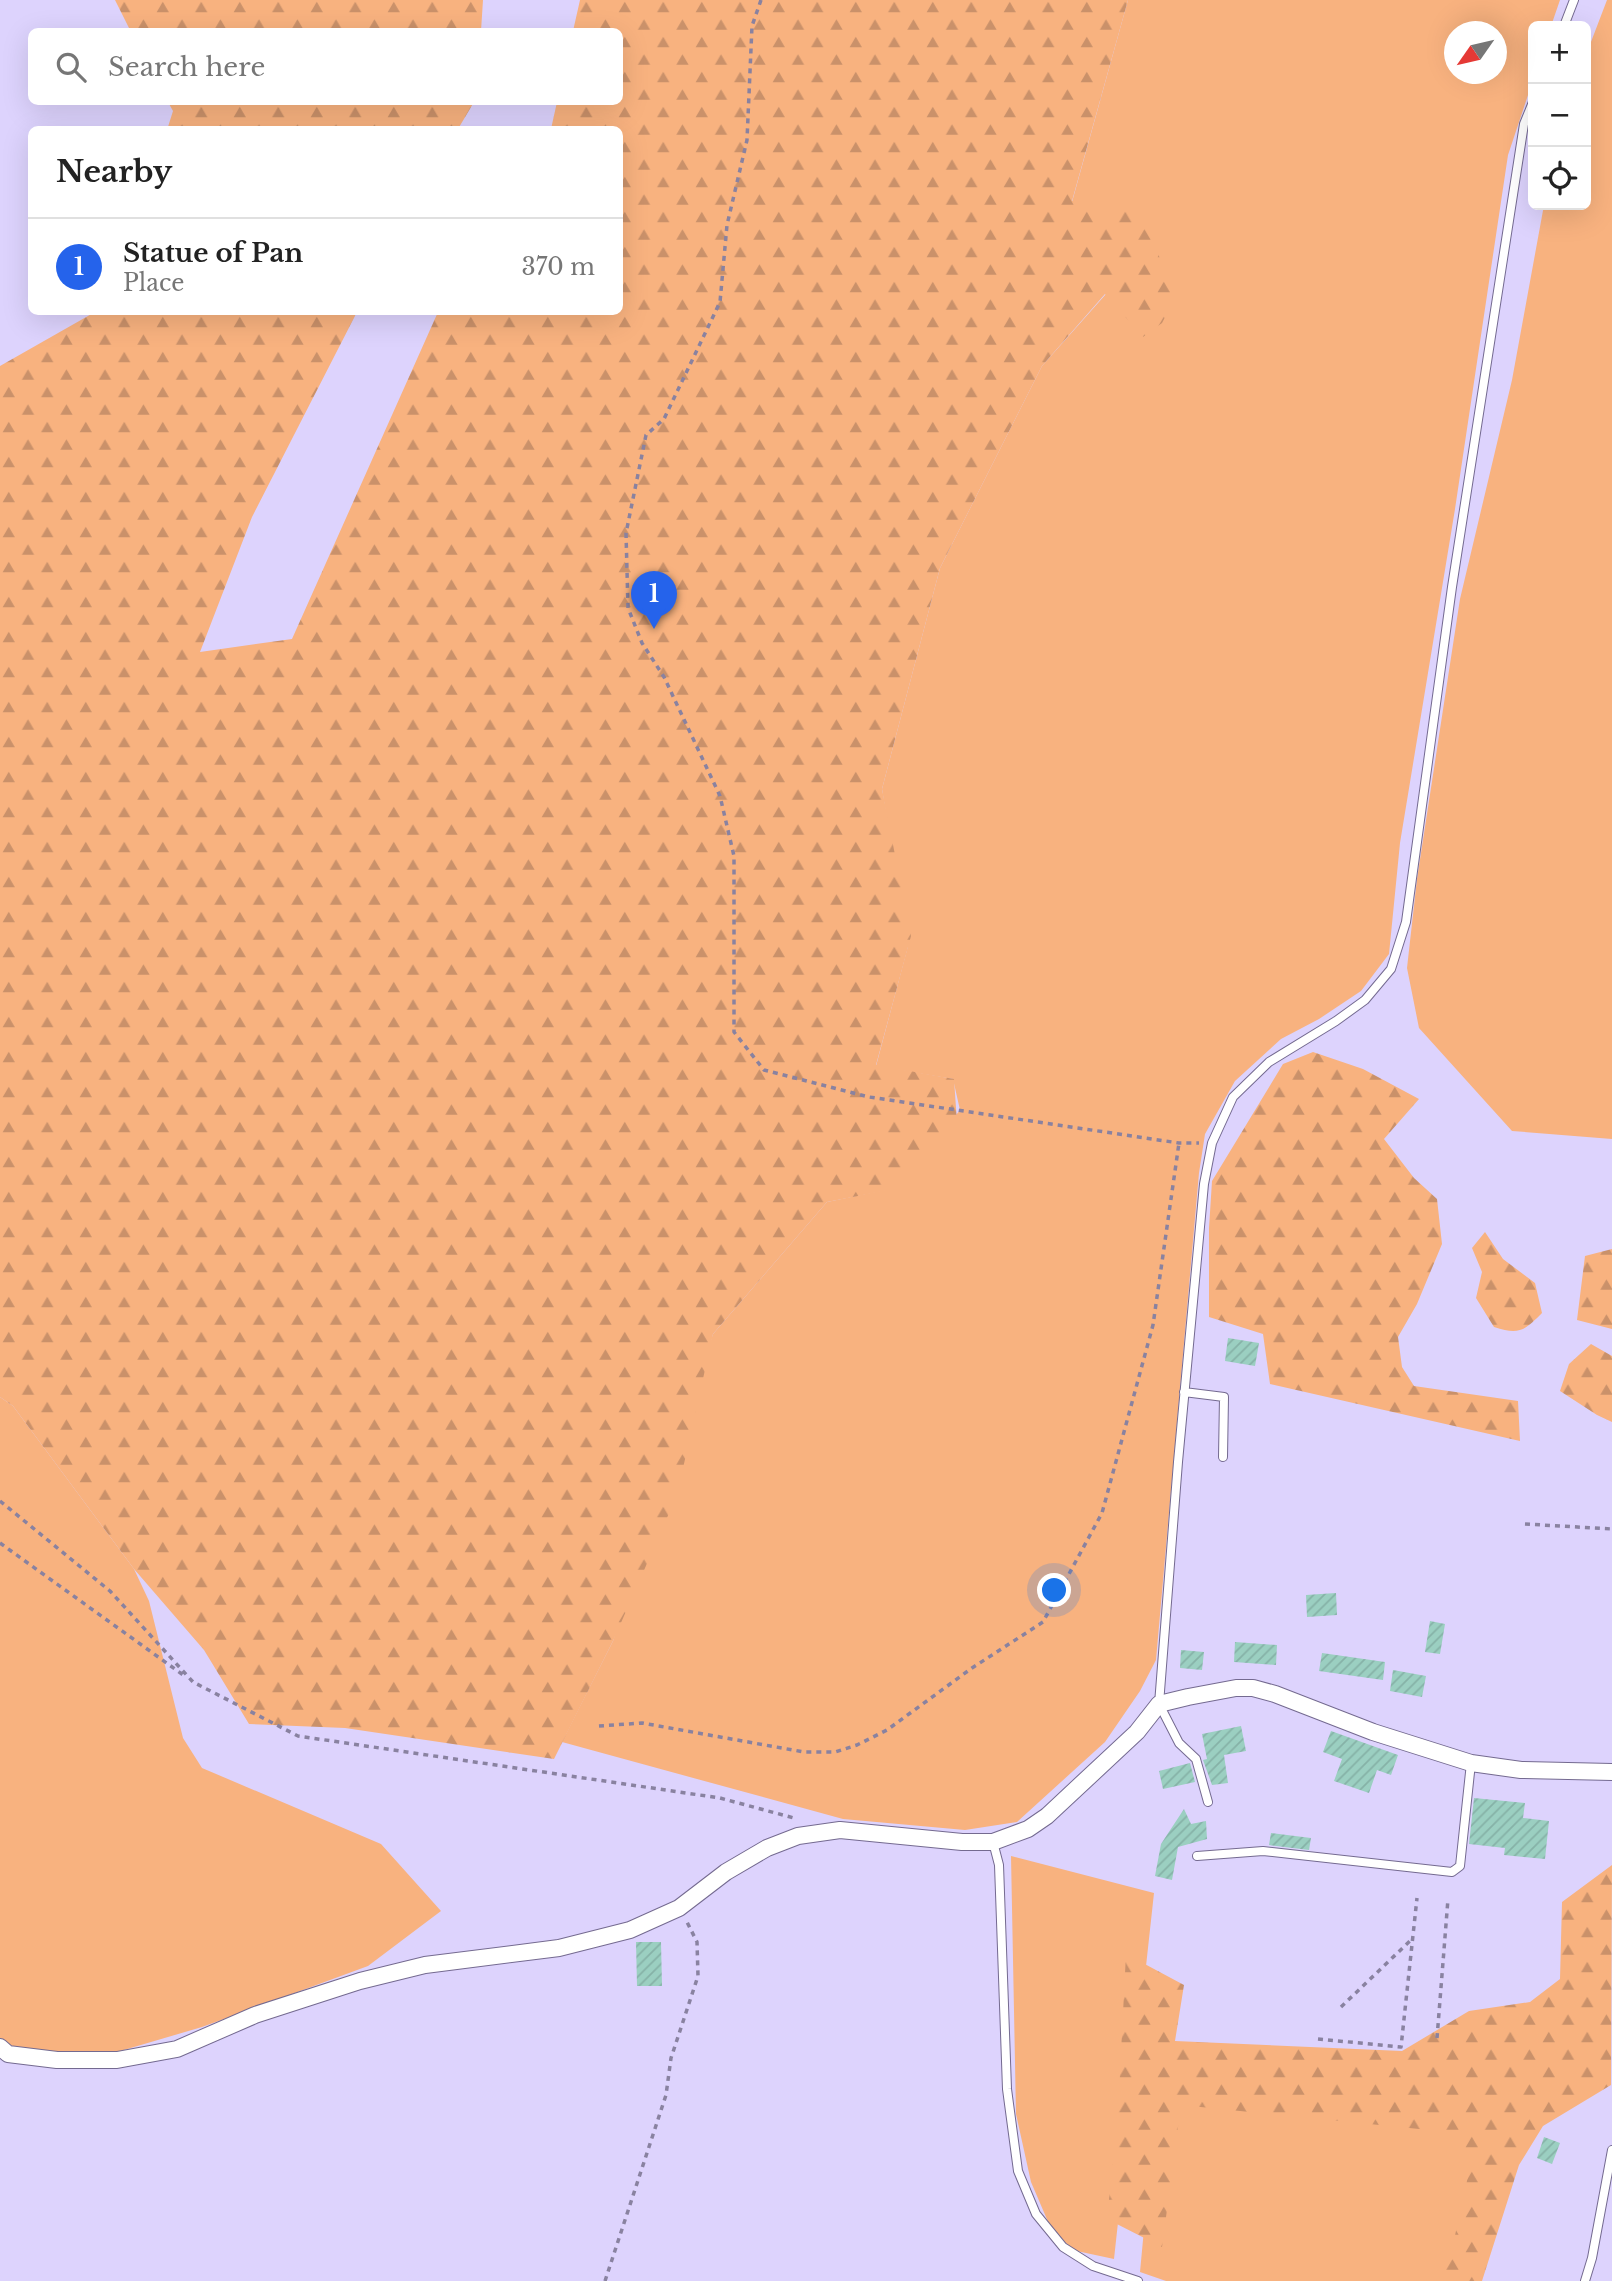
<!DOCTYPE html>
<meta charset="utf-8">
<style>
:root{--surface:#fff;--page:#f2f2f2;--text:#222;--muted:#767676;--line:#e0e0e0;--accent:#2563eb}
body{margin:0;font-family:"Libre Baskerville",serif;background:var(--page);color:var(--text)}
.controls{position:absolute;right:21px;top:21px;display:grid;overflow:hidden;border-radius:10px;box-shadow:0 7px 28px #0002}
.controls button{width:63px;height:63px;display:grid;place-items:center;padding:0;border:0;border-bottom:2px solid var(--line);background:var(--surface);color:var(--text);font:35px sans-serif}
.compass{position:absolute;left:1444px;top:21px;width:63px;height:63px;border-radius:50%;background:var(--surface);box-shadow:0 7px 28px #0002;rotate:236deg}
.you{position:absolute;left:1055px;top:1591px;width:24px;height:24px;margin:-18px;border:5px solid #fff;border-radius:50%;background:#1a73e8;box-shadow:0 0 0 10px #1a73e833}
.badge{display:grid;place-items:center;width:46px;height:46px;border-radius:50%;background:var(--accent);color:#fff;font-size:23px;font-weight:700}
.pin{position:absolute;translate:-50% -58px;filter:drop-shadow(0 2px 4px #0008)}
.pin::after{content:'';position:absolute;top:37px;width:24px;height:21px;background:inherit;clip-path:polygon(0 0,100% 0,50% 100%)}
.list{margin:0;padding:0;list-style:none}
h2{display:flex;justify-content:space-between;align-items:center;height:91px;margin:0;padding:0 28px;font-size:30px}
h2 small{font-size:23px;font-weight:400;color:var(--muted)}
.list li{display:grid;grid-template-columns:46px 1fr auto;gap:21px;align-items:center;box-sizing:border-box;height:98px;padding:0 28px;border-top:2px solid var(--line)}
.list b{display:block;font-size:26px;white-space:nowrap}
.list p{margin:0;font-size:23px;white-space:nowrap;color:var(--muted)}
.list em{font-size:23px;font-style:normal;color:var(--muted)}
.icon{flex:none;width:38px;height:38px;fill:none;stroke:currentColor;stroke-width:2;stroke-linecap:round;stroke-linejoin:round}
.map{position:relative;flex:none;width:1612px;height:2281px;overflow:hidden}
.search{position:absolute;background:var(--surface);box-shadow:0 7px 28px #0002;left:28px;top:28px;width:595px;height:77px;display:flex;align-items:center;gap:18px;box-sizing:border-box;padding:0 24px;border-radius:10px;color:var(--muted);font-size:26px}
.panel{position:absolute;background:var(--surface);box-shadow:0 7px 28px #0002;left:28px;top:126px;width:595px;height:189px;border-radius:10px}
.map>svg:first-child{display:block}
.green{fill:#f8b27f;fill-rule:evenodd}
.forest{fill:url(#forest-firs)}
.building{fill:url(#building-hatch)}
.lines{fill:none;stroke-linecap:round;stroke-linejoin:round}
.lane-casing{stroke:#746a90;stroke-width:10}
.street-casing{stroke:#746a90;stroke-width:18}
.path{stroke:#8982a0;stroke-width:3.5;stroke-dasharray:5 5;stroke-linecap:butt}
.lane{stroke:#fff;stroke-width:8}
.street{stroke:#fff;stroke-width:16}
</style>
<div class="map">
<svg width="1612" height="2281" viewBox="0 0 1612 2281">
<defs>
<pattern id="forest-firs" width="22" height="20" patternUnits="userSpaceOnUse" patternTransform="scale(1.75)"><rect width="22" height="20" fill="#f8b27f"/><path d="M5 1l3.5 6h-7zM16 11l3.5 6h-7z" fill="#ca916a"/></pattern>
<pattern id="building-hatch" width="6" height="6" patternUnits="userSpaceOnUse" patternTransform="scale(1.75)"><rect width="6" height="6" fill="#9bcfc1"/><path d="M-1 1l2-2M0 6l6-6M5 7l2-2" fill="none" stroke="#86b2a7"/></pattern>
</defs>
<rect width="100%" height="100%" fill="#ddd3fd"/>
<path class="green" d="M1128,0H1560L1551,26H1533V80L1508,155L1455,509L1400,843L1389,954L1361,991L1319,1019L1281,1039L1235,1081L1205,1134L1199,1173L1156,1660L1140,1691L1105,1742L1017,1822L965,1830L843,1819L562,1742L613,1641L713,1334L827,1202L899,1187L960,1110L953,1079L876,1066L908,946L882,789L940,568L1042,366L1106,294L1072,202ZM1454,32H1496V74H1454Z
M1607,0H1612V1139L1512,1131L1419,1028L1407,968L1417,879L1460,599L1512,380L1544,205H1586V55Z
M0,1397L13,1406L134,1569L149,1601L183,1738L202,1768L381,1844L441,1911L368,1966L202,2027L117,2052L39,2056L5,2043L0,2038Z
M1011,1856L1154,1893L1114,2259L1072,2250L1049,2224L1031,2182L1016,2114Z
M1156,2101L1463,2111L1491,2194L1454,2281H1166L1140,2272Z"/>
<path class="forest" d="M115,0H483L481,31L131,32Z
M580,0H1128L1072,201L1144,212L1174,300L1162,323L1143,337L1105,294L1042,366L940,568L882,789L911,936L876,1065L954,1079L957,1122L899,1188L827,1202L713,1334L677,1495L613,1641L554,1759L345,1728L249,1724L204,1650L134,1569L13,1406L0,1397V366L95,312H357L252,517L200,652L292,639L438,312H620V130L551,129L557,102H620V32L573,31Z
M168,102H474L458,129L167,130L173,111Z
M1313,1052L1363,1069L1419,1099L1384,1139L1414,1178L1437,1199L1442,1244L1417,1304L1398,1337L1402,1367L1414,1386L1518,1401L1520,1441L1270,1384L1263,1334L1209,1317V1228L1212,1181L1283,1064Z
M1485,1232L1503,1259L1535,1283L1542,1313C1524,1331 1519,1335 1494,1327L1476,1298L1482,1272L1472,1248Z
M1612,1249V1329L1577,1320L1585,1256Z
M1591,1344L1612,1356V1422L1597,1415L1560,1391L1569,1364Z
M1612,1865L1611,2085L1543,2126L1519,2165L1482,2281H1441L1454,2240L1470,2167L1449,2132L1181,2105L1162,2247L1107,2219L1118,2112L1126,1954L1184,1985L1175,2041L1402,2051L1469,2011L1530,2002L1560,1979L1562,1902Z"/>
<path class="building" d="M1228,1338L1259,1343L1255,1366L1225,1361Z
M1336,1593L1337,1615L1307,1617L1306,1595Z
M1430,1621L1445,1624L1440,1654L1425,1652Z
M1235,1642L1277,1645L1276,1665L1234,1662Z
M1181,1650L1204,1652L1202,1670L1180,1668Z
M1322,1653L1385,1662L1383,1680L1319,1671Z
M1393,1670L1426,1676L1422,1697L1390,1691Z
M1241,1726L1246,1751L1224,1755L1228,1783L1212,1785L1203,1760L1207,1759L1202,1734Z
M1331,1731L1398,1755L1391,1775L1377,1770L1369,1793L1334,1781L1342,1759L1323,1752Z
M1190,1763L1195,1782L1163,1789L1159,1771Z
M1474,1798L1525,1803L1523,1818L1549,1821L1545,1859L1504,1855L1505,1848L1469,1844Z
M1184,1809L1191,1824L1206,1821L1207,1839L1178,1847L1172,1880L1155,1876L1161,1844Z
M1271,1833L1311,1838L1309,1850L1269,1845Z
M636,1942H661L662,1986H637Z
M1544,2137L1560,2143L1552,2164L1537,2158Z"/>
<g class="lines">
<defs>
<path id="lane" d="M1564,26L1574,0
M1184,1392L1224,1397L1223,1457
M1208,1802L1196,1759L1179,1743L1159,1704L1178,1462L1204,1184L1212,1143L1233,1097L1269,1062L1336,1021L1365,1000L1391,969L1406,922L1452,587L1524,124L1533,102
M993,1842L999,1865L1007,2089L1018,2171L1036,2214L1063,2247L1093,2266L1138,2281
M1197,1856L1263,1851L1452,1872L1460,1866L1471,1763
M1585,2281L1592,2258L1612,2150"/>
<path id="street" d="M0,2047L8,2054L57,2060H117L177,2049L255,2015L360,1981L425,1965L559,1948L630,1930L679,1908L726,1872L767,1848L798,1836L840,1830L962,1842H993L1028,1829L1047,1816L1137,1732L1159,1704L1188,1697L1236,1688H1253L1275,1694L1373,1732L1471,1763L1521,1770L1612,1772"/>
</defs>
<use href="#lane" class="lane-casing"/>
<use href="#street" class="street-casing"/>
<path class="path" d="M761,0L752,26L747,140L727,225L720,302L664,419L646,435L626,533L628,608L642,643L664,677L720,796L734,856V1032L764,1070L869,1097L1179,1143H1199
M0,1501L110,1591L193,1682L298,1736L720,1798L794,1818
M1525,1524L1612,1529
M0,1543L186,1677
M599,1726L642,1723L804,1752H835L857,1745L887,1730L972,1668L1043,1622L1102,1513L1153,1325L1179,1143
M1341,2007L1412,1939
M1437,2038L1448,1899
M1318,2039L1401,2047L1417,1898
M605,2281L666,2095L671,2058L698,1976L697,1942L687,1922"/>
<use href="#lane" class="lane"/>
<use href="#street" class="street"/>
</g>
</svg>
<div class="controls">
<button>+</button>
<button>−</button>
<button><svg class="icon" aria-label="locate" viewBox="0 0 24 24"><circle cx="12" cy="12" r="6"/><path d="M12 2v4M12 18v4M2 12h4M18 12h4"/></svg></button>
</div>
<svg class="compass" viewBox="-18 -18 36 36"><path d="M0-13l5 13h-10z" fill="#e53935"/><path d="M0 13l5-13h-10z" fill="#767676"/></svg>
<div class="you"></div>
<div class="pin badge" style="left:654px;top:629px">1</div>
<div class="search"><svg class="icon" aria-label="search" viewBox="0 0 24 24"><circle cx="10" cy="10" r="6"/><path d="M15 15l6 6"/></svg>Search here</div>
<section class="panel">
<h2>Nearby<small></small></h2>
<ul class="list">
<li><span class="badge">1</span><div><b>Statue of Pan</b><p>Place</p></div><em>370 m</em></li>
</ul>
</section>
</div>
